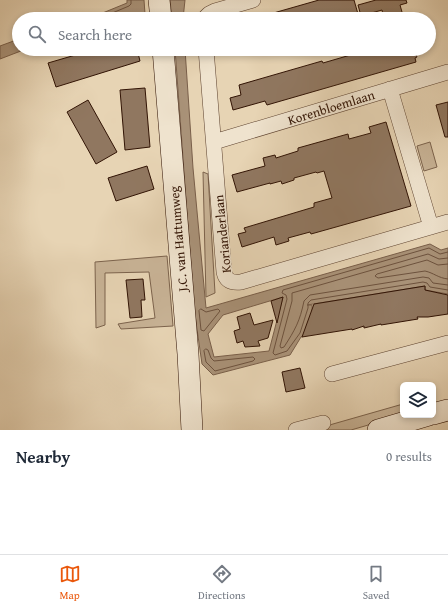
<!DOCTYPE html>
<style>
:root{--surface:#fff;--page:#f2f2f3;--text:#1f2937;--muted:#747a83;--line:#e0e1e3;--accent:#ea580c}
body{margin:0;font-family:"Gentium Book Plus",serif;background:var(--page);color:var(--text)}
.controls{position:absolute;right:12px;bottom:12px;display:grid;overflow:hidden;border-radius:6px;box-shadow:0 2px 6px #0003}
.controls button{width:36px;height:36px;display:grid;place-items:center;padding:0;border:0;border-bottom:1px solid var(--line);background:var(--surface);color:var(--text);font:20px sans-serif}
.list{margin:0;padding:0;list-style:none}
h2{display:flex;justify-content:space-between;align-items:center;height:52px;margin:0;padding:0 16px;font-size:17px}
h2 small{font-size:13px;font-weight:400;color:var(--muted)}
.icon{flex:none;width:22px;height:22px;fill:none;stroke:currentColor;stroke-width:2;stroke-linecap:round;stroke-linejoin:round}
.map{position:relative;flex:none;width:448px;height:430px;overflow:hidden}
.search{position:absolute;background:var(--surface);box-shadow:0 2px 6px #0003;left:12px;right:12px;top:12px;height:44px;display:flex;align-items:center;gap:10px;box-sizing:border-box;padding:0 14px;border-radius:22px;color:var(--muted);font-size:15px}
.sheet{height:124px;background:var(--surface)}
nav{display:flex;justify-content:space-around;align-items:center;box-sizing:border-box;height:56px;border-top:1px solid var(--line);background:var(--surface);font-size:11px;color:var(--muted)}
nav a{display:grid;justify-items:center;gap:2px}
nav .on{color:var(--accent)}
.map>svg:first-child{display:block}
.green{fill:#c8b396;stroke:#7c634d}
.water{fill:#a99278;stroke:#795f4a;fill-rule:evenodd}
.lines{fill:none;stroke-linecap:round;stroke-linejoin:round}
.shore{stroke:#6d523e;stroke-width:1}
.building{fill:#907760;stroke:#311304}
.street-casing{stroke:#5e4330;stroke-width:16}
.secondary-casing{stroke:#311304;stroke-width:22}
.street{stroke:#efe3ce;stroke-width:15}
.secondary{stroke:#efe3ce;stroke-width:21}
.labels{text-anchor:middle;stroke-width:3;stroke-linejoin:round;paint-order:stroke}
.street-label{font-size:13px;fill:#311304;stroke:#efe3ce}
</style>
<div class="map">
<svg width="448" height="430" viewBox="0 0 448 430">
<rect width="100%" height="100%" fill="#e7d4b4"/>
<filter id="stains"><feTurbulence type="fractalNoise" baseFrequency=".005" numOctaves="4"/><feColorMatrix values="0 0 0 0 .2 0 0 0 0 .09 0 0 0 0 .02 0 0 0 .5 -.17"/></filter>
<radialGradient id="worn" r=".72"><stop offset=".6" stop-color="#630" stop-opacity="0"/><stop offset="1" stop-color="#630" stop-opacity=".3"/></radialGradient>
<path class="green" d="M430,142L437,167L424,171L417,146Z
M203,172L208,174L215,293L206,297Z
M167,256L173,326L121,329L118,324L155,318L149,272L105,273V325L96,328L95,262Z
M403,404V415L351,430H312Z"/>
<path class="water" d="M127,0H144L145,14L132,19H88L127,3Z
M170,0H185L183,19H172Z
M19,39V49H26L0,59V46Z
M175,49H185L193,168L206,308L430,244L441,250L448,248V294L425,290V286L307,305H312C314,315 304,325 305,336L301,337L290,355L213,375L202,364L194,308ZM283,297L269,351L214,357L208,334L223,315Z"/>
<g class="lines">
<path class="shore" d="M98,19L129,6L131,4V0
M448,252L440,254L429,248L283,290L282,293L286,295L287,299L273,353L275,355L287,351L300,333L308,308V303L311,300L423,282L427,283L430,287L448,290
M448,258L439,259L428,254L292,293V301L280,346L281,348L284,347C295,330 300,321 304,301L310,295L423,277L429,278L433,283L448,285
M448,264L438,265L427,260L377,274L375,276L378,278L425,271C434,273 438,278 448,279
M201,309L206,312L218,309L220,311L204,331L201,330L199,311Z
M206,349L208,350L211,358L214,361L253,357L255,359L253,361L215,371L206,362L204,351Z"/>
</g>
<path class="building" d="M319,0H354L358,14L344,19H263V16Z
M376,0H406L407,3L400,5L404,19H384L382,10L361,16L358,5Z
M96,49H137L140,61L56,87L48,63Z
M371,49H414L417,57L415,58L416,62L267,105L265,101L233,110L230,98L241,95L239,85L322,61L323,63Z
M145,88L150,147L125,150L120,90Z
M88,100L117,152L96,164L67,112Z
M448,102V137H445L436,105Z
M386,122L411,206L311,234L310,232L288,238L289,241L276,245L274,237L242,247L238,234L246,232L244,228L314,207V203L332,198L324,171L317,173L316,172L294,178V180L282,184L281,181L270,184V183L237,192L232,175L265,166L263,158L275,155L276,158L298,151V148L348,134L349,139L371,133L369,127Z
M147,166L154,189L116,201L108,178Z
M143,279L145,300H141L142,317L130,318L126,280Z
M425,286V290L448,295V314L428,317H417L418,319L381,325V324L364,328V326L352,330V329L302,337L314,304Z
M283,297L277,323L271,301Z
M250,313L254,325L273,320L268,338L258,341L260,346L245,347L243,341L237,343L234,331L240,329L237,317Z
M300,368L305,388L286,392L282,372Z"/>
<g class="lines">
<defs>
<path id="street" d="M204,19L209,14L215,11L253,0
M206,49L224,272C226,281 232,283 241,282L448,222
M390,89L431,227
M214,142L448,72
M332,374L448,343
M296,430L323,423"/>
<path id="secondary" d="M159,0L161,19
M163,49L188,354L192,430
M433,414L448,410
M378,430L429,415"/>
</defs>
<use href="#street" class="street-casing"/>
<use href="#secondary" class="secondary-casing"/>
<use href="#street" class="street"/>
<use href="#secondary" class="secondary"/>
</g>
<g class="labels">
<g class="street-label">
<text transform="translate(331 107) rotate(-17)" y="5">Korenbloemlaan</text>
<text transform="translate(222 234) rotate(-96)" y="5">Korianderlaan</text>
<text transform="translate(178 239) rotate(-95)" y="5">J.C. van Hattumweg</text>
</g>
</g>
<rect width="100%" height="100%" filter="url(#stains)"/>
<rect width="100%" height="100%" fill="url(#worn)"/>
</svg>
<div class="controls">
<button><svg class="icon" aria-label="layers" viewBox="0 0 24 24"><path d="M12 4l9 5-9 5-9-5zM3 14l9 5 9-5"/></svg></button>
</div>
<div class="search"><svg class="icon" aria-label="search" viewBox="0 0 24 24"><circle cx="10" cy="10" r="6"/><path d="M15 15l6 6"/></svg>Search here</div>
</div>
<section class="sheet">
<h2>Nearby<small>0 results</small></h2>
<ul class="list">
</ul>
</section>
<nav>
<a class="on"><svg class="icon" aria-label="map" viewBox="0 0 24 24"><path d="M3 6l6-2 6 2 6-2v14l-6 2-6-2-6 2zM9 4v14M15 6v14"/></svg>Map</a>
<a><svg class="icon" aria-label="directions" viewBox="0 0 24 24"><path d="M12 3l9 9-9 9-9-9zM9 14v-3h6M13 9l2 2-2 2"/></svg>Directions</a>
<a><svg class="icon" aria-label="saved" viewBox="0 0 24 24"><path d="M7 4h10v16l-5-4-5 4z"/></svg>Saved</a>
</nav>
